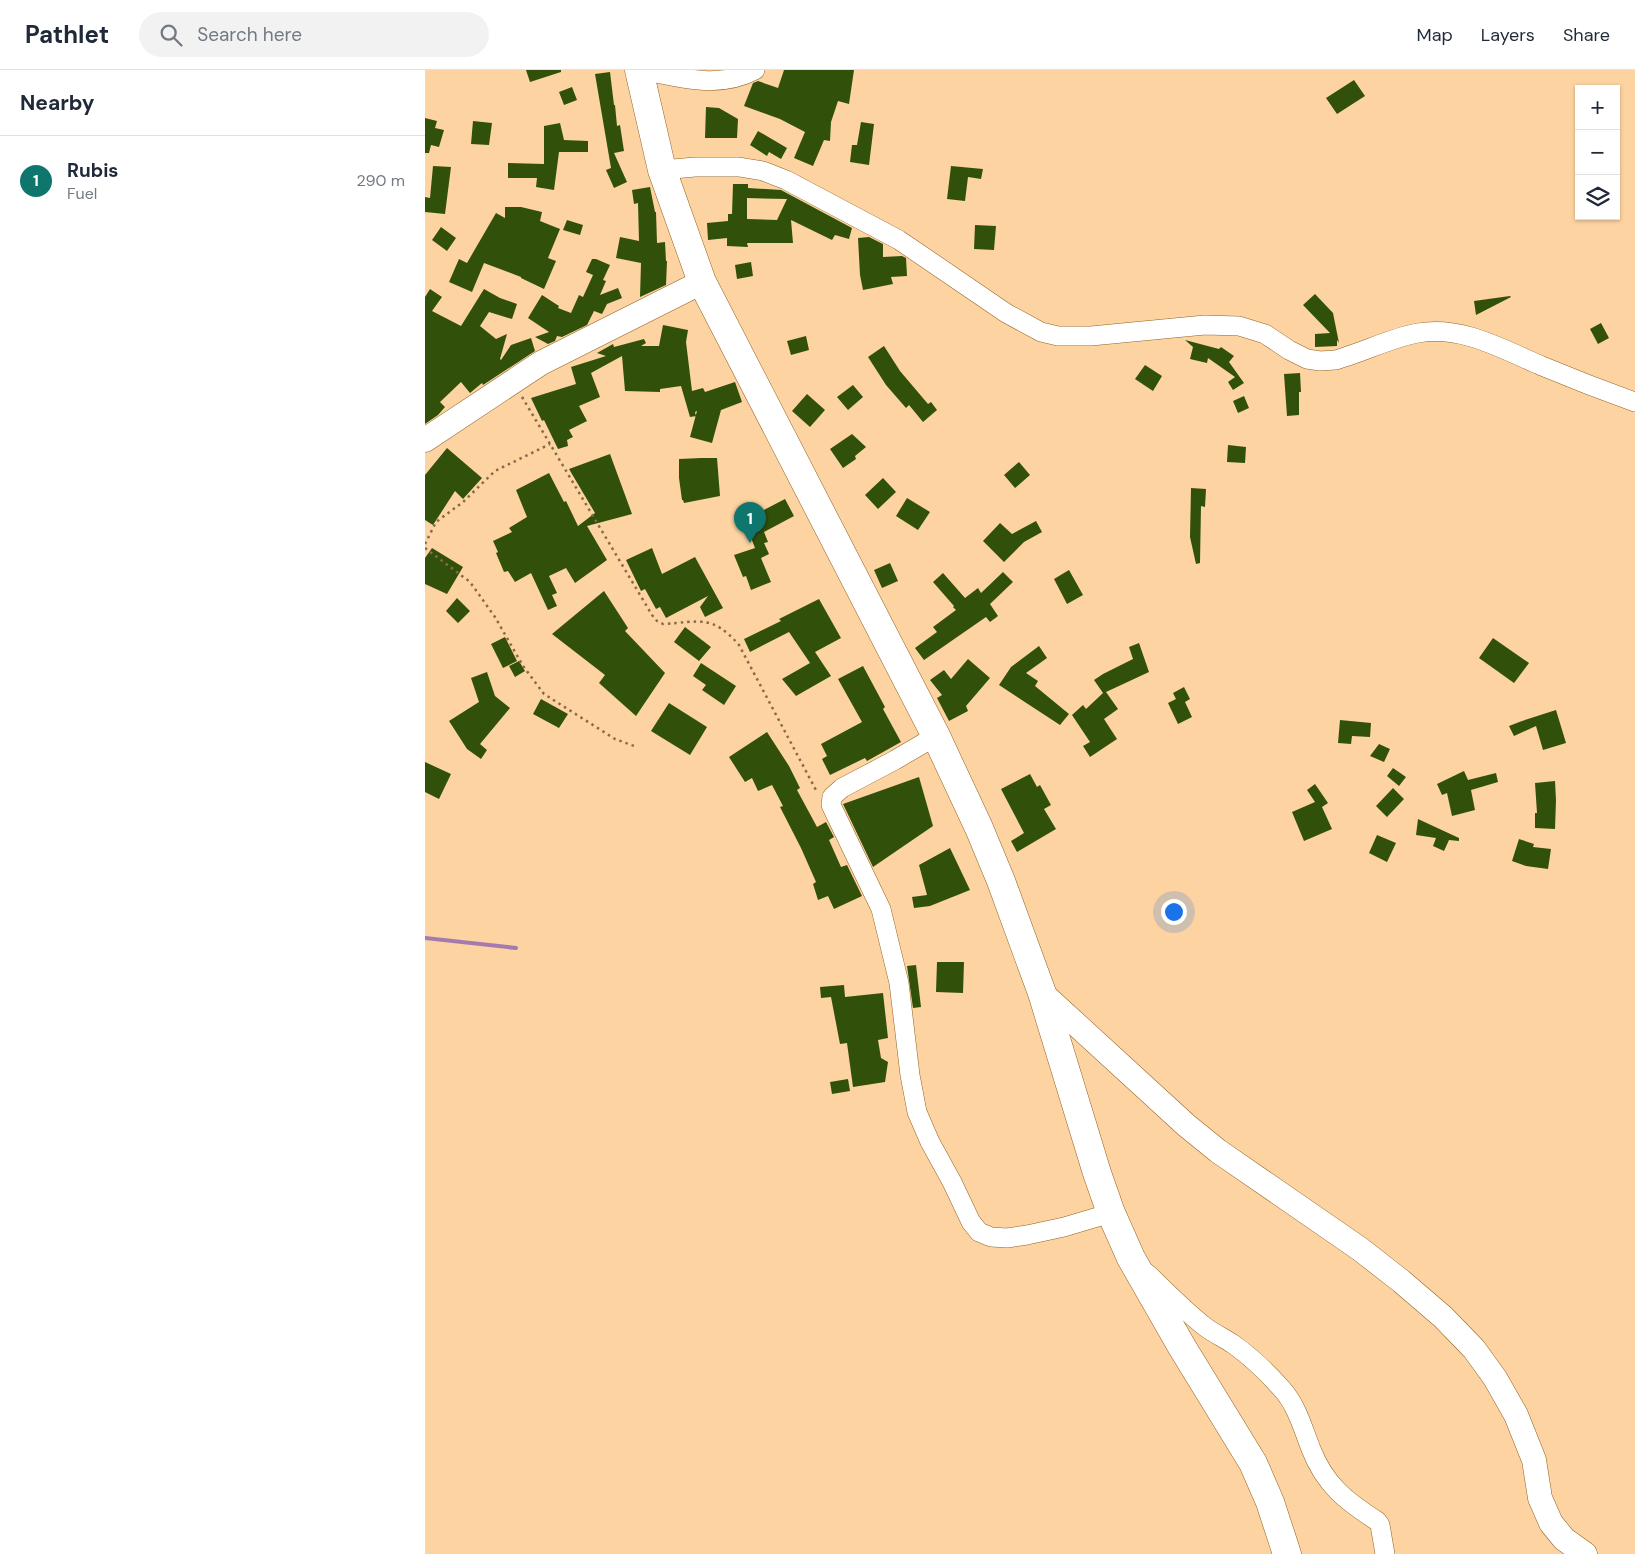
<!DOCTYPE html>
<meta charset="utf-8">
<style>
:root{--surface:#fff;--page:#f2f2f3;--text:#1f2937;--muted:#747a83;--line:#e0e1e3;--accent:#0f766e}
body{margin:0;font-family:"DM Sans",sans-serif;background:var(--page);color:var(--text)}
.controls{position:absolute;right:15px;top:15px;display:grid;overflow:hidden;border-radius:0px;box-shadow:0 1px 4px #0004}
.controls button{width:45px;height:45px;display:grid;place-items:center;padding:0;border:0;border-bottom:1px solid var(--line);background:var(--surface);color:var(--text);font:25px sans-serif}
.you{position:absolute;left:748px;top:841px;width:18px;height:18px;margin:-12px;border:4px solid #fff;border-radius:50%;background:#1a73e8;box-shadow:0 0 0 8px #1a73e833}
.badge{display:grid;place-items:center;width:32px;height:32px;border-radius:50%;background:var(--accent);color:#fff;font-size:16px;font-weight:700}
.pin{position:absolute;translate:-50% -41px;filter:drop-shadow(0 1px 2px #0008)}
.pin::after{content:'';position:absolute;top:26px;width:18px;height:15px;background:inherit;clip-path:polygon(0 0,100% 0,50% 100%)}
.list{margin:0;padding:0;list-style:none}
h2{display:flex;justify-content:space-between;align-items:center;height:65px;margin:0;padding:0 20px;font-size:21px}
h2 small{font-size:16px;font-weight:400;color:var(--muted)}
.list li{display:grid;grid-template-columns:32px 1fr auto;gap:15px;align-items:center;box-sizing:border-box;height:90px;padding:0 20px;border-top:1px solid var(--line)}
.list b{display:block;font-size:19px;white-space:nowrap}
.list p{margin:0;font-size:16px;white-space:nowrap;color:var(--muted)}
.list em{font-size:16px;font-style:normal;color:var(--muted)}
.icon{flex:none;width:28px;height:28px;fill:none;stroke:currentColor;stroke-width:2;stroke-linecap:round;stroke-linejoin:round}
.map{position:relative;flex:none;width:1210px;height:1484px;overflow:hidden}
header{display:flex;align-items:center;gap:30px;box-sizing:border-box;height:70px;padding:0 25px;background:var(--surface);border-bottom:1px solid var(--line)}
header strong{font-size:24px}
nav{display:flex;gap:28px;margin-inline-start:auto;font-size:18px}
.search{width:350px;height:45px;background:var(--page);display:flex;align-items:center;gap:12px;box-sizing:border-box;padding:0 18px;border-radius:28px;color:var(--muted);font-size:19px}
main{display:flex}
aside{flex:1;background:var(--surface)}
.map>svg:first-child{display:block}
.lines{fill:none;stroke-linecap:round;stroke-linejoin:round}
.stream{stroke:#a47bb0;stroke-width:4}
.building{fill:#31510a;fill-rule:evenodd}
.minor-casing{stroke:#916322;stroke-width:20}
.major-casing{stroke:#916322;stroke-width:25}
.highway-casing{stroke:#916322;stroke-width:29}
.path{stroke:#876a4a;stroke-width:2.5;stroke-dasharray:2.5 4;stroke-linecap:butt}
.minor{stroke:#fff;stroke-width:19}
.major{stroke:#fff;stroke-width:24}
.highway{stroke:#fff;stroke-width:28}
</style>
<header>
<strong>Pathlet</strong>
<div class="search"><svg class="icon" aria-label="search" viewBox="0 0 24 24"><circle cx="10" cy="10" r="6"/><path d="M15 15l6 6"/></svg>Search here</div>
<nav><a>Map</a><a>Layers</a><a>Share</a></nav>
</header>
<main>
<aside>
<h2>Nearby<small></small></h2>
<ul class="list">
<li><span class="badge">1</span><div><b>Rubis</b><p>Fuel</p></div><em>290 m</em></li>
</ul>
</aside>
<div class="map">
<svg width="1210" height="1484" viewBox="0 0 1210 1484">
<rect width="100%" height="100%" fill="#fdd3a1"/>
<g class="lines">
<path class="stream" d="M0,868L91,878"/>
</g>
<path class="building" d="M101,0H136V2L105,12Z
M359,0H429L424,34L413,31L406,52L405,71L399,70L388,96L369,88L380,62L355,49L319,36L328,13L333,11L353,18Z
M185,2L189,35H190L192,56L195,55L199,81L189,83L202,112L189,118L181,100L186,98L170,4Z
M929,10L940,26L912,44L901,28Z
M147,17L152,30L139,35L134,22Z
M281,37L294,38L313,49L312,68H280Z
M0,48L12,51L10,58L19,60L14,77L6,75L4,83H0Z
M48,51L67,53L64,75L46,74Z
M436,52L449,54L444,95L425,92L427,75H432Z
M135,53L139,70L163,71V82H134L129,120L111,117L112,108H83V93L119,94V56Z
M333,61L362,78L356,89L344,82L342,86L325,75Z
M8,96L26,97L20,144L0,142V127L5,128Z
M526,96L558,99L556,109L543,107L540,131L522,129Z
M308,114H323V118L356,120L427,158L424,169L410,165L407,170L366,150L368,173H322L323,177L302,176V168L283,170L282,153L303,151V144H307ZM322,128L362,129L352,150L322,149Z
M225,117L230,142H231L232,173L240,172L241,191H242L241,215L215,227L216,193L191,188L195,167L214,171L213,133L209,134L207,120Z
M80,137H96L117,142L115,151L135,159L123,188L131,191L119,219L96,208V207L59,193L47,222L24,212L34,189L42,193L71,143L80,148Z
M142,150L158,155L155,165L138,160Z
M550,155L571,156L569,180L549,179Z
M16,157L31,168L22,181L7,170Z
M444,167L458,174V187L477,186L481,188L482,206L466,207L468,214L438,220L435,205L433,168Z
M167,189H171L185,195L178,210L181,211L175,225L193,218L197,228L182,234L177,244L169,241L162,255L137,267L132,266L130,271L123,274L110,267L124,262L103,248L117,225L134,236L133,238L146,243L154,225L158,227L168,205L161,202Z
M326,192L328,206L312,209L310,195Z
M5,219L17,227L7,241L36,256L59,219L75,228L92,234L87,249L64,242L55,256L71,269L82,264L75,289L76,290L86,275L106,268L110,281L58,315L57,313L45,323L36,312L15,332L20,337L13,345L0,354V227Z
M890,224L908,243L914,273L912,270V276L890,277V264L905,263L878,235Z
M1085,226L1086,227L1051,245L1049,231Z
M1176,253L1184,268L1173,274L1165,259Z
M238,255L263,260L261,272L267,321L278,318L280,322L310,312L317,332L296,340L287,373L265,367L272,341L270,342L271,346L265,347L256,316L235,319V322L200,321L197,286L166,303L175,327L154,336L162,351L144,360L148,367L142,370L143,376L133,379L119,350L117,351L106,328L151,314L146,297L181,286L172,283L188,274L189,277L219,269L221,273L216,276H234Z
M381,266L384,280L366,285L362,271Z
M760,270L794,279L796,277L809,286L804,292L819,313L808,320L803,312L810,307L783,288L782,293L765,289L768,277Z
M459,276L475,301L503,334L506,332L512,340L498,352L484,335L481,338L461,315L443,287Z
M720,295L737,306L728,321L710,309Z
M875,303L876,322H874V345L862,346L859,304Z
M428,315L438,327L423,340L412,327Z
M382,324L400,340L385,357L367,341Z
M819,326L824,338L813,343L808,331Z
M427,364L441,377L430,386L431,389L418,398L405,379Z
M803,375L821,377L820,393L802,392Z
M22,378L57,408L38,429L30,421L8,455L0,450V405Z
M185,384L207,444L162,456L182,490L150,513L141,498L124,506L132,523L127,525L132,536L123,540L106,503L90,512L83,501L79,502L71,483L73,482L68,471L87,462L84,458L102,447L91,420L124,403L139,432L141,431L153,456L170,443L144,399Z
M276,388H292L295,426L259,433L258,430H257L254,408V389Z
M594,392L605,405L590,418L579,405Z
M458,408L471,422L453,439L440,425Z
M766,418L781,419L780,437L776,436L775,493L771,494L765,467Z
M482,428L505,442L493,460L471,446Z
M360,429L369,446L339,462L343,472L339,473L344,484L336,488L346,512L326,520L321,506L318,507L309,485L330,478L320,452L335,446L333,443Z
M611,451L617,462L599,472L579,492L558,471L575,453L587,464Z
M7,478L38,497L22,524L0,514V488Z
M227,478L237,504L270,487L298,538L280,547L275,537L283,526L241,548L235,537L231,539L220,519L216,521L201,490Z
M465,493L473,511L457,518L449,500Z
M644,500L658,525L642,534L629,509Z
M578,502L588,512L565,534L573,546L565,552L561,547L499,590L490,578L512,562L508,557L531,540L528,537L529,536L508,512L518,503L540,528L553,518L556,523Z
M179,521L203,558L200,561L240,603L211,646L174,613L180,605L127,564Z
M32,528L45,541L33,553L21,541Z
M394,529L416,568L390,582L406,606L371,626L357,609L385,593L364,562L325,582L319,569L356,551L354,549Z
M260,557L286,577L274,591L249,572Z
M80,567L92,591L78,598L66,574Z
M1068,568L1104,593L1089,613L1054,588Z
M714,573L724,602L681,622L693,639L679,649L692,669L665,687L658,676L665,672L647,645L658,635L661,639L678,623L669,610L678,604L708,589L704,577Z
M614,576L622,588L601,603L613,611L610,616L644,644L635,655L574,615L586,597Z
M543,589L565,608L541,636L543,641L524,651L512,628L517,625L505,610L519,600L526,609Z
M94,591L100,601L90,607L84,596Z
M276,593L311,616L299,635L277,620L281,615L268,606Z
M438,596L460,637L458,639L476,672L442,691L440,688L405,705L397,689L402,686L396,674L437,652L413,609Z
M62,602L70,626L85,638L55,674L62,680L56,689L42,679L24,651L54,632L46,608Z
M759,617L765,629L760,632L767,647L753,654L743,633L751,629L748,623Z
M116,629L143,644L134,658L108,644Z
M244,633L282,657L265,685L226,661Z
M1131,640L1141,673L1118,680L1111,656L1089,666L1084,656L1097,651Z
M915,650L946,653L945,667L927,666L926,674L913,673Z
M342,662L364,696L375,718L372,720L392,757L401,752L409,767L404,770L416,797L422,795L437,826L409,839L403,826L393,830L388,814L391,812L376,778L355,737L358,736L347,715L333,721L327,708L320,712L304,687Z
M954,674L965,679L959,692L945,686Z
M0,692L26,704L14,729L0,722Z
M968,698L981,707L974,716L962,706Z
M1039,701L1043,710L1071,703L1073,712L1046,720L1050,740L1027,746L1022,723L1017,725L1012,714Z
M605,704L612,717L615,715L626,735L619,739L631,759L592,782L586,771L599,763L576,719Z
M494,707L508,756L448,797L418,734Z
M1130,711L1131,730L1130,759L1110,758V743H1112L1110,713Z
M890,714L903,733L897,737L907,759L879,771L867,742L890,732L882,720Z
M968,718L979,729L962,747L951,736Z
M993,749L1034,768V771L1024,770L1019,781L1008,776L1011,768L991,765Z
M952,765L971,773L962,792L944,783Z
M1094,769L1109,774L1108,777L1126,779L1123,799L1101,796L1087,791Z
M525,778L545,820L505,836L489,838L487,827L502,825L494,795Z
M512,892H539L538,923L511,922Z
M491,895L496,937L488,938L482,896Z
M419,915L420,927L458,923L463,968L453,970L456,988L463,992L460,1012L428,1017L422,973L415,974L406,927L396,928L395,917Z
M423,1009L425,1021L407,1024L405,1012Z"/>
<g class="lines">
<defs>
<path id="minor" d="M216,0C255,7 293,20 330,0
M237,100L270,97H314L338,101L361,110L474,170L581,243L616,262L633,266H666L780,255L814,256L840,264L864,280L882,289L895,291L910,290C936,283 968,267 993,263C1037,255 1079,280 1117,296C1148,309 1179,321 1210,332
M511,666L470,690L417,718L407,727L406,735L456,839L474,913L485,1005L492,1042L505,1072L527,1112L546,1152L554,1162L566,1167L582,1168L602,1165L639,1157L686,1143
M723,1204C741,1222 759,1240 779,1256C788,1263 799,1268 808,1274C826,1287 842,1302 856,1318C872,1335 878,1359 886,1379C900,1415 921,1431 952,1451L955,1455L960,1484"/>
<path id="major" d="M0,370L116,293L277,212
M617,923L761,1055L793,1081L935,1179L976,1211L1018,1247L1049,1279L1070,1308L1091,1345L1109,1390L1115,1428L1126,1453L1139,1469L1160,1484"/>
<path id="highway" d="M214,0L237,100L277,212L511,666L554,758L576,811L617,923L672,1103L686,1143L706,1188L757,1277L828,1393L845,1432L862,1484"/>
</defs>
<use href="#minor" class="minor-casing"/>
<use href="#major" class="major-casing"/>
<use href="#highway" class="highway-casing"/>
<path class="path" d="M97,327L227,545L232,551L238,554C275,552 287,544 314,575L392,722
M0,474L11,452L38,432L70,401L125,374
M0,478L45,512L70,547L98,596L119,624L190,669L209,676"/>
<use href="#minor" class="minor"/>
<use href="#major" class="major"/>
<use href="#highway" class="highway"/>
</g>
</svg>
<div class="controls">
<button>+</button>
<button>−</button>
<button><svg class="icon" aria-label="layers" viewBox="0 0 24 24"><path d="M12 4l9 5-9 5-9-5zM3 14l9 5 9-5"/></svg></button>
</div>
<div class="you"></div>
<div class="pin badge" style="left:325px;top:473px">1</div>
</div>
</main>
